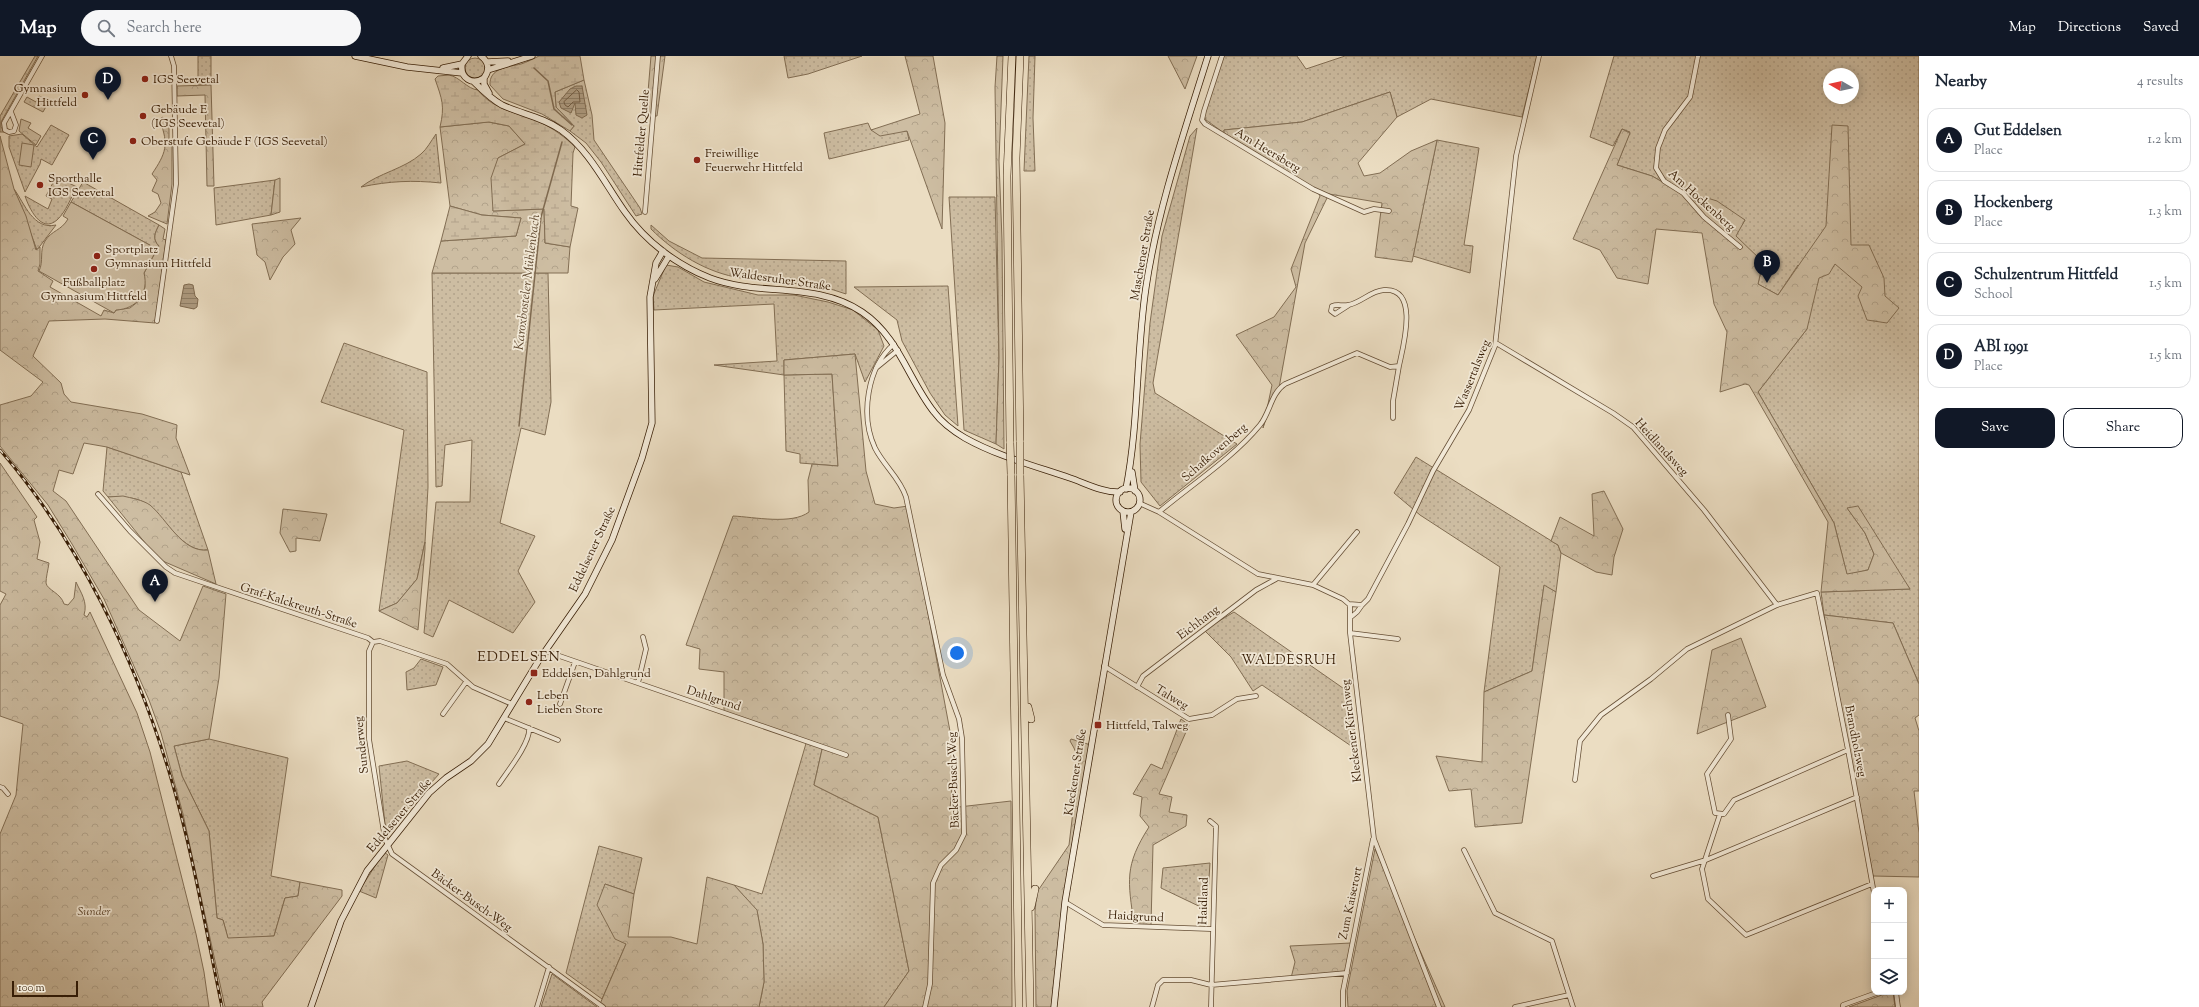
<!DOCTYPE html>
<meta charset="utf-8">
<style>
:root{--surface:#fff;--page:#f6f6f7;--text:#1f2937;--muted:#747a83;--line:#e0e1e3;--accent:#111827}
body{margin:0;font-family:"Sorts Mill Goudy",serif;background:var(--page);color:var(--text)}
.controls{position:absolute;right:12px;bottom:12px;display:grid;overflow:hidden;border-radius:8px;box-shadow:0 2px 10px #0003}
.controls button{width:36px;height:36px;display:grid;place-items:center;padding:0;border:0;border-bottom:1px solid var(--line);background:var(--surface);color:var(--text);font:20px sans-serif}
.compass{position:absolute;left:1823px;top:12px;width:36px;height:36px;border-radius:50%;background:var(--surface);box-shadow:0 2px 10px #0003;rotate:279deg}
.scale{position:absolute;left:12px;bottom:10px;width:66px;box-sizing:border-box;padding-left:4px;border:2px solid #381e06;border-top:0;font-size:11px;line-height:14px;white-space:nowrap;color:#381e06;-webkit-text-stroke:3px #f2e9d7;paint-order:stroke}
.you{position:absolute;left:957px;top:597px;width:14px;height:14px;margin:-10px;border:3px solid #fff;border-radius:50%;background:#1a73e8;box-shadow:0 0 0 6px #1a73e833}
.badge{display:grid;place-items:center;width:26px;height:26px;border-radius:50%;background:var(--accent);color:#fff;font-size:13px;font-weight:700}
.pin{position:absolute;translate:-50% -33px;filter:drop-shadow(0 1px 2px #0008)}
.pin::after{content:'';position:absolute;top:21px;width:14px;height:12px;background:inherit;clip-path:polygon(0 0,100% 0,50% 100%)}
.list{margin:0;padding:0;list-style:none}
h2{display:flex;justify-content:space-between;align-items:center;height:52px;margin:0;padding:0 16px;font-size:17px}
h2 small{font-size:13px;font-weight:400;color:var(--muted)}
.list li{display:grid;grid-template-columns:26px 1fr auto;gap:12px;align-items:center;box-sizing:border-box;height:64px;margin:0 8px 8px;padding:0 8px;border:1px solid var(--line);border-radius:12px}
.list b{display:block;font-size:15px;white-space:nowrap}
.list p{margin:0;font-size:13px;white-space:nowrap;color:var(--muted)}
.list em{font-size:13px;font-style:normal;color:var(--muted)}
.actions{display:flex;gap:8px;padding:12px 16px}
.actions a{flex:1;padding:9px 0;border:1px solid var(--accent);border-radius:12px;text-align:center;font-size:14px;color:var(--accent)}
.actions .main{background:var(--accent);color:#fff}
.icon{flex:none;width:22px;height:22px;fill:none;stroke:currentColor;stroke-width:2;stroke-linecap:round;stroke-linejoin:round}
.map{position:relative;flex:none;width:1919px;height:951px;overflow:hidden}
header{display:flex;align-items:center;gap:24px;box-sizing:border-box;height:56px;padding:0 20px;background:var(--accent);color:#fff}
header strong{font-size:19px}
nav{display:flex;gap:22px;margin-inline-start:auto;font-size:14px}
.search{width:280px;height:36px;background:var(--page);display:flex;align-items:center;gap:10px;box-sizing:border-box;padding:0 14px;border-radius:22px;color:var(--muted);font-size:15px}
main{display:flex}
aside{flex:1;background:var(--surface)}
.map>svg:first-child{display:block}
.grass{fill:url(#grass-dots);stroke:#826e54;fill-rule:evenodd}
.forest{fill:url(#forest-crowns);stroke:#826e54}
.wetland{fill:url(#wetland-marsh);stroke:#826e54}
.garden{fill:#cdbda2;stroke:#826e54}
.water{fill:url(#water-rules);stroke:#7f6a50}
.lines{fill:none;stroke-linecap:round;stroke-linejoin:round}
.shore{stroke:#735d44;stroke-width:1}
.stream{stroke:#7f6a50;stroke-width:1.5}
.street-casing{stroke:#654e35;stroke-width:5.5}
.secondary-casing{stroke:#381e06;stroke-width:7}
.highway-casing{stroke:#381e06;stroke-width:8}
.street{stroke:#f2e9d7;stroke-width:4}
.secondary{stroke:#f2e9d7;stroke-width:5.5}
.highway{stroke:#ebddc2;stroke-width:7}
.rail-casing{stroke:#381e06;stroke-width:3}
.rail{stroke:#f2e9d7;stroke-width:1.5;stroke-dasharray:4.5;stroke-linecap:butt}
.highway-bridge-casing{stroke:#381e06;stroke-width:8;stroke-linecap:butt}
.highway-bridge{stroke:#ebddc2;stroke-width:7}
.poi-dot{fill:#8f2418;stroke:#f2e9d7;stroke-width:1.5}
.labels{text-anchor:middle;stroke-width:3.5;stroke-linejoin:round;paint-order:stroke}
.poi-label{font-size:12px;fill:#381e06;stroke:#f2e9d7;text-anchor:start}
.street-label{font-size:12px;fill:#381e06;stroke:#f2e9d7}
.park-label{font-size:12px;font-style:italic;fill:#5d462d;stroke:#f2e9d7}
.water-label{font-size:13px;font-style:italic;fill:#614a31;stroke:#f2e9d7}
.neighbourhood-label{font-size:13px;letter-spacing:1px;fill:#381e06;stroke:#f2e9d7}
.quarter-label{font-size:14px;letter-spacing:1px;fill:#381e06;stroke:#f2e9d7}
</style>
<header>
<strong>Map</strong>
<div class="search"><svg class="icon" aria-label="search" viewBox="0 0 24 24"><circle cx="10" cy="10" r="6"/><path d="M15 15l6 6"/></svg>Search here</div>
<nav><a>Map</a><a>Directions</a><a>Saved</a></nav>
</header>
<main>
<div class="map">
<svg width="1919" height="951" viewBox="0 0 1919 951">
<defs>
<pattern id="grass-dots" width="8" height="8" patternUnits="userSpaceOnUse"><rect width="8" height="8" fill="#cdbda2"/><path d="M2 2h.1M6 6h.1" fill="none" stroke="#b1a28a" stroke-width="1.8" stroke-linecap="round"/></pattern>
<pattern id="forest-crowns" width="20" height="18" patternUnits="userSpaceOnUse"><rect width="20" height="18" fill="#cdbda2"/><path d="M2 6a3 3 0 1 1 6 0M12 15a3 3 0 1 1 6 0" fill="none" stroke="#b1a28a"/></pattern>
<pattern id="wetland-marsh" width="20" height="14" patternUnits="userSpaceOnUse"><rect width="20" height="14" fill="#cdbda2"/><path d="M1 5h8M5 5V1M11 12h8M15 12V8" fill="none" stroke="#b1a28a"/></pattern>
<pattern id="water-rules" width="6" height="5" patternUnits="userSpaceOnUse"><rect width="6" height="5" fill="#ae9c82"/><path d="M0 2.5h6" fill="none" stroke="#8f7f68"/></pattern>
</defs>
<rect width="100%" height="100%" fill="#ebddc2"/>
<filter id="stains"><feTurbulence type="fractalNoise" baseFrequency=".005" numOctaves="4"/><feColorMatrix values="0 0 0 0 .2 0 0 0 0 .09 0 0 0 0 .02 0 0 0 .5 -.17"/></filter>
<radialGradient id="worn" r=".72"><stop offset=".6" stop-color="#630" stop-opacity="0"/><stop offset="1" stop-color="#630" stop-opacity=".3"/></radialGradient>
<path class="grass" d="M35,0H38L1,66V71L4,76H0V60Z
M198,0H211V29H198Z
M784,0H862L808,18L788,22Z
M1029,0H1035L1033,62L1035,115H1024Z
M1223,0H1297L1306,13L1345,0H1537L1522,61L1431,43L1397,61L1390,36L1302,66L1224,74V77L1206,64L1204,60Z
M1614,0H1919V628L1893,567L1824,559L1821,536L1910,533L1848,453L1865,477L1874,498L1868,514L1847,519L1834,467L1758,336L1807,273L1798,209L1778,239L1758,228L1763,206L1735,180L1745,164L1699,147L1652,120L1617,109L1630,76L1622,73L1613,90L1590,81ZM1829,18H1853V42H1829Z
M465 12a10 10 0 1 1 20 0a10 10 0 1 1-20 0Z
M584,24L592,59L594,84L640,152L642,158L636,160L601,106L586,87L570,75L574,70L556,51L555,36Z
M39,40L49,45L43,56L24,46L27,41L36,46Z
M868,67L871,74L907,75L909,84L829,103L824,77Z
M51,69L69,79L52,109L41,103L40,108L25,136L9,91V80L22,78L37,91Z
M1197,72L1153,327L1155,337L1237,388L1160,450L1141,426L1140,388L1150,267L1162,180L1190,80Z
M436,78L441,127C413,124 389,125 361,131C379,117 404,113 421,98C427,93 431,85 436,78Z
M1437,84L1479,92L1464,189L1473,190L1470,217L1413,200Z
M56,121L77,131C71,141 66,156 57,164C41,178 29,152 25,140L48,153L52,143L46,140Z
M275,124L271,159L216,169L214,132Z
M83,126L159,169C155,177 152,183 159,190L157,193L71,146Z
M14,133C25,148 33,174 56,169L37,194Z
M949,141H995L999,302L996,388L964,374Z
M651,169L669,185L702,202L846,205V238C812,225 776,228 741,222C707,217 675,197 651,173Z
M666,209L678,211L704,226L758,239H794L828,246L853,254L878,274L884,290L865,326L855,298L784,304V319L832,318L838,410L800,407V398L786,395L784,319L714,309L777,305L774,248L654,254L653,240Z
M432,217H548L551,346L545,379L521,372L500,467L535,480L518,515L535,546L513,577L449,544L433,581L424,577L436,446H470L472,384L445,389L442,430L436,431Z
M948,230L958,370L945,359L930,337L902,285L897,264L854,231Z
M344,287L427,316L428,431L425,486L417,523L397,547L379,555L404,374L321,346Z
M107,391L181,416L208,494C183,497 166,463 150,450C139,441 121,440 108,441L103,435Z
M1416,401L1558,489L1561,497L1556,536L1544,530L1532,615L1484,636L1500,511L1420,459L1394,437Z
M1234,556L1350,637L1357,694L1262,629L1253,635L1231,601L1204,574Z
M421,603L443,611L436,629L407,634L406,616L414,612Z
M209,683L288,702L271,820L300,826L298,840L285,842L274,880L228,883L223,864L217,862L209,775L182,720L174,690Z
M807,684L823,689L814,729L878,761L909,915L884,951H759L764,926L763,888L757,855L734,829L762,838Z
M407,705L439,718L386,778L379,710Z
M599,790L642,802L634,838L605,828L626,888L602,943L566,917Z
M384,796L388,799L376,842L359,835Z
M1210,807L1207,854L1161,832L1163,812Z
M552,918L597,951H541Z"/>
<path class="forest" d="M651,0H665L657,60H646Z
M905,0H933L945,67L942,173L907,75L880,80L871,74L920,58Z
M997,0H1003L999,105L1002,184L1004,393L996,388L999,302L995,31Z
M1168,0H1197L1185,33Z
M211,29L214,130H207L205,39L177,40V30Z
M1390,36L1397,61L1358,107L1364,120L1380,117L1411,95L1437,84L1412,206L1375,201L1382,147L1329,138L1305,187L1279,332L1270,351L1263,372L1272,329L1236,279L1274,261L1296,231L1291,213L1320,140L1316,133L1224,77V74L1302,66Z
M162,61L169,66V85L172,90V128L167,168L148,160L155,156L161,147L158,138L152,135L157,124L152,118C166,97 169,89 160,65Z
M21,63L31,67L28,72L41,80L36,89L19,75Z
M488,66L509,70L525,88L498,102L493,155L544,153L545,187L570,191L568,217H432L441,185L516,180L521,162L482,159L450,150L440,71Z
M1832,69L1848,70L1851,189H1869L1884,222L1885,240L1899,252L1887,267L1867,264L1858,240L1862,231L1835,208L1829,218L1819,222L1807,273L1758,336L1834,467L1847,518L1868,514L1874,498L1865,477L1847,452L1858,450L1910,533L1821,536L1828,466L1749,329L1745,328L1720,336L1727,276L1714,248L1702,177L1656,173L1648,228L1617,222L1600,194L1573,183L1622,73L1630,77L1617,109L1652,120L1699,147L1704,141L1717,145L1745,164L1736,180L1763,206L1758,228L1778,239L1826,170Z
M0,80L14,133L26,160L36,194L40,191V208L38,215L53,225L50,231L101,260L104,254L114,257L116,254L130,252L140,244L145,231L144,217L159,190C152,183 155,177 159,169L165,173L163,183L166,184L155,267L105,263L49,265L33,300L61,327L64,338L71,346L142,358L177,369L176,382L190,419L107,391L84,387L73,418L59,414L53,435L66,445L139,554L180,585L203,530L226,538L219,622L209,683L174,690L182,720L209,775L217,862L223,864L228,882L274,880L285,842L298,840L300,826L342,834V840L262,946L263,951H225L183,758L161,677L149,644L104,543L72,488L48,449L0,390V349L31,340L43,326L0,294Z
M280,122V156L271,159L275,124Z
M301,162L291,174L295,188L283,201L270,224L265,206L257,199L252,168Z
M855,298L866,415L875,448L894,452L908,450L955,702L950,752L1011,745L1012,951H884L909,915L878,761L814,729L823,689L724,656V616L699,613L700,593L686,589L733,460C754,461 792,469 809,456L808,424L812,408L838,410L832,318L784,319V304Z
M0,407L37,461L34,464L40,486L37,503L49,507C48,514 46,521 46,527C47,534 61,537 64,548L68,549L74,542L76,526C81,537 88,546 84,559L87,561L90,556L137,657L150,696L196,878L204,916L209,951H0V778L16,739L23,668L0,660V549L6,538L0,535Z
M1604,435L1623,473L1614,501L1612,519L1596,516L1561,497L1558,489L1551,485L1560,461L1594,480L1592,438Z
M123,440C131,442 143,444 150,449C167,463 182,497 208,494L216,528L158,503L108,441Z
M283,453L327,458L320,485L296,482V495L290,496L280,477Z
M425,486V493L418,574L379,555L397,547L417,523Z
M1544,529L1556,536L1522,767L1475,771L1471,733L1449,735L1436,700L1482,706L1484,636L1532,615Z
M1824,559L1893,567L1919,628V659L1915,662L1919,675V735H1914L1919,777V821L1873,820Z
M1741,582L1766,651L1697,678L1712,594Z
M1181,663L1189,669L1159,738L1172,741L1169,756L1187,759L1186,770L1153,789L1151,869L1134,868C1128,825 1124,810 1149,771L1140,760L1142,741L1133,738L1151,708L1162,713Z
M1071,683L1091,689L1065,846L1054,951H1036L1035,855L1037,836L1069,789L1079,705L1074,692L1070,685Z
M1375,793L1445,951H1348L1347,935Z
M707,821L734,829L757,854L763,888L764,926L759,951H604L600,948L626,888L615,883L597,849L605,828L634,838L628,881H671L697,888Z
M1351,887L1347,917L1291,922L1295,906L1290,890Z
M1890,936H1893L1895,951H1849Z"/>
<path class="wetland" d="M539,0H580L584,24L555,36L556,51L574,70L570,75L542,58L503,43L490,29C489,12 508,11 521,8C527,6 533,3 539,0Z
M449,19C460,21 467,33 478,34C494,55 518,56 540,66C554,73 565,81 575,91L573,97L571,150L578,152L570,191L545,187L544,153L493,155L491,122L498,102L525,88L509,70L489,66L440,71C445,50 442,43 435,23L438,20Z
M450,150L482,159L521,162L516,180L441,185Z"/>
<path class="garden" d="M22,87L34,89L31,111L19,109Z
M71,146L157,193L144,217C149,237 137,253 116,254L114,257L39,215C44,205 39,195 45,185C52,174 61,175 68,163L63,160Z"/>
<path class="water" d="M576,30H582L587,59L582,62L576,59L575,47L571,57L561,52L559,46L570,33Z
M189,228L193,229L195,240L198,243L197,251L194,253L180,250L184,229Z"/>
<g class="lines">
<path class="shore" d="M577,34L579,36L580,46H573L568,51L565,49L564,46Z"/>
<path class="stream" d="M534,12L548,25L554,53L572,69
M519,370L541,161L562,86"/>
<defs>
<path id="street" d="M1222,0L1204,55L1202,64L1205,68L1313,133L1364,156L1374,153L1389,155
M1698,0L1690,41L1665,74L1658,92L1656,112L1664,125L1683,137L1704,161L1740,191
M11,56L16,69L14,75L9,76L5,74L4,67L42,0
M645,156L658,0
M157,265L176,128L174,10L171,0
M1496,287L1613,357L1633,371L1704,454L1777,549
M894,288C867,311 860,360 875,392C884,410 900,422 906,441L943,619L959,663L962,682L964,778L956,794L941,809L933,827L930,928L925,951
M876,312L898,294
M1393,362V345L1399,310
M98,438L130,475L166,511L175,517L368,582L373,586L380,585L447,608L473,631L512,648
M1139,447L1159,456L1258,518L1313,529L1343,543L1350,549V577L1374,783L1439,951
M1159,456C1191,429 1233,402 1260,369C1270,357 1271,337 1285,328L1357,297L1390,311L1399,310C1403,291 1420,231 1384,234C1370,235 1361,247 1348,249C1342,250 1337,248 1332,250L1331,255L1335,258L1349,249
M1313,529L1357,476
M1349,548L1362,549L1368,543L1408,468L1433,415L1469,354L1495,290L1516,100L1539,0
M1351,561L1357,556L1362,549
M1350,577L1398,583
M373,586L369,595V683L385,783L392,798L603,951
M545,595L846,699
M1104,610L1189,663L1212,659L1237,643L1256,640
M638,627L646,593L643,581
M1137,631L1143,620L1256,534L1276,523
M560,648L575,606
M443,658L466,626
M1728,659L1731,683L1707,718L1715,757L1724,758L1734,744L1848,694
M504,662L558,684
M1575,724L1580,685L1601,659L1651,623L1687,593L1777,549L1817,537L1848,694L1874,837
M499,728C507,716 531,686 529,672
M0,731L3,732L8,738
M1720,758L1702,813L1708,843L1746,879L1872,828
M1210,765L1216,770L1211,951
M1464,794L1495,857L1552,885L1573,951
M1653,820L1706,804L1857,741
M1065,846L1103,869L1211,873
M1896,936L1898,951
M537,951L549,911
M1152,951L1158,929L1163,924H1191L1211,929L1347,917
M1343,951V935L1373,783
M1515,951L1569,939
M1843,951V949L1879,936"/>
<path id="secondary" d="M355,0L407,11L462,17
M468,0L462,8C460,22 472,30 484,22C490,14 489,6 481,0
M487,6L508,5
M443,12L462,8
M488,14L532,0
M484,22V28L489,37
M474,26C483,35 491,43 502,49C521,58 543,61 561,74C590,95 605,128 625,156C646,186 677,209 710,222C760,241 816,225 862,256C899,281 908,323 934,356C942,367 953,375 965,382C997,400 1035,410 1070,422C1085,427 1103,437 1120,436
M655,223L669,200
M1132,416L1135,435
M1116 444a12 12 0 1 1 24 0a12 12 0 1 1-24 0Z
M1126,433C1139,366 1136,298 1146,231C1158,151 1184,77 1208,0
M1123,455L1125,473
M311,951L341,865L367,815L429,737L446,722L471,705L488,688L539,604L585,538L612,484L642,402L652,367L650,241L656,207L663,195
M1054,951L1065,846L1131,456"/>
<path id="highway" d="M1020,386L1016,102L1020,0
M1010,387L1007,120L1012,0
M1011,418L1019,951
M1020,418L1030,951
M1028,651L1031,663
M1031,851L1035,833"/>
</defs>
<use href="#street" class="street-casing"/>
<use href="#secondary" class="secondary-casing"/>
<use href="#highway" class="highway-casing"/>
<use href="#street" class="street"/>
<use href="#secondary" class="secondary"/>
<use href="#highway" class="highway"/>
<defs>
<path id="rail" d="M0,394C80,487 135,603 170,719C192,793 206,875 222,951"/>
</defs>
<use href="#rail" class="rail-casing"/>
<use href="#rail" class="rail"/>
<defs>
<path id="highway-bridge" d="M1020,386V418
M1010,387L1011,418"/>
</defs>
<use href="#highway-bridge" class="highway-bridge-casing"/>
<use href="#highway-bridge" class="highway-bridge"/>
</g>
<g class="poi-dot">
<circle cx="145" cy="23" r="4"/>
<circle cx="85" cy="39" r="4"/>
<circle cx="143" cy="60" r="4"/>
<circle cx="133" cy="85" r="4"/>
<circle cx="697" cy="104" r="4"/>
<circle cx="40" cy="129" r="4"/>
<circle cx="97" cy="200" r="4"/>
<circle cx="94" cy="213" r="4"/>
<rect x="530" y="613" width="8" height="8" rx="2"/>
<circle cx="529" cy="646" r="4"/>
<rect x="1094" y="665" width="8" height="8" rx="2"/>
</g>
<g class="labels">
<g class="poi-label">
<text x="153" y="27">IGS Seevetal</text>
<text x="77" y="36" text-anchor="end">Gymnasium<tspan x="77" dy="14">Hittfeld</tspan></text>
<text x="151" y="57">Gebäude E<tspan x="151" dy="14">(IGS Seevetal)</tspan></text>
<text x="141" y="89">Oberstufe Gebäude F (IGS Seevetal)</text>
<text x="705" y="101">Freiwillige<tspan x="705" dy="14">Feuerwehr Hittfeld</tspan></text>
<text x="48" y="126">Sporthalle<tspan x="48" dy="14">IGS Seevetal</tspan></text>
<text x="105" y="197">Sportplatz<tspan x="105" dy="14">Gymnasium Hittfeld</tspan></text>
<text x="94" y="230" text-anchor="middle">Fußballplatz<tspan x="94" dy="14">Gymnasium Hittfeld</tspan></text>
<text x="542" y="621">Eddelsen, Dahlgrund</text>
<text x="537" y="643">Leben<tspan x="537" dy="14">Lieben Store</tspan></text>
<text x="1106" y="673">Hittfeld, Talweg</text>
</g>
<g class="street-label">
<text transform="translate(641 77) rotate(-85)" y="4">Hittfelder Quelle</text>
<text transform="translate(1268 94) rotate(31)" y="4">Am Heersberg</text>
<text transform="translate(1702 144) rotate(42)" y="4">Am Hockenberg</text>
<text transform="translate(1142 199) rotate(-80)" y="4">Maschener Straße</text>
<text transform="translate(780 223) rotate(8)" y="4">Waldesruher Straße</text>
<text transform="translate(1472 319) rotate(-68)" y="4">Wassertalsweg</text>
<text transform="translate(1662 391) rotate(48)" y="4">Heidlandsweg</text>
<text transform="translate(1214 396) rotate(-41)" y="4">Schafkovenberg</text>
<text transform="translate(592 493) rotate(-65)" y="4">Eddelsener Straße</text>
<text transform="translate(299 549) rotate(18)" y="4">Graf-Kalckreuth-Straße</text>
<text transform="translate(1198 566) rotate(-37)" y="4">Eichhang</text>
<text transform="translate(1172 641) rotate(31)" y="4">Talweg</text>
<text transform="translate(714 642) rotate(18)" y="4">Dahlgrund</text>
<text transform="translate(1351 675) rotate(-97)" y="4">Kleckener Kirchweg</text>
<text transform="translate(1856 685) rotate(79)" y="4">Brandholzweg</text>
<text transform="translate(361 689) rotate(-96)" y="4">Sunderweg</text>
<text transform="translate(1075 716) rotate(-81)" y="4">Kleckener Straße</text>
<text transform="translate(953 724) rotate(-92)" y="4">Bäcker-Busch-Weg</text>
<text transform="translate(399 759) rotate(-50)" y="4">Eddelsener Straße</text>
<text transform="translate(472 844) rotate(36)" y="4">Bäcker-Busch-Weg</text>
<text transform="translate(1203 845) rotate(-88)" y="4">Haidland</text>
<text transform="translate(1350 847) rotate(-78)" y="4">Zum Kaiserort</text>
<text transform="translate(1136 860) rotate(3)" y="4">Haidgrund</text>
</g>
<g class="park-label">
<text x="94" y="859">Sunder</text>
</g>
<g class="water-label">
<text transform="translate(526 226) rotate(-83)" y="5">Karoxbosteler Mühlenbach</text>
</g>
<g class="neighbourhood-label">
<text x="1289" y="608">WALDESRUH</text>
</g>
<g class="quarter-label">
<text x="519" y="605">EDDELSEN</text>
</g>
</g>
<rect width="100%" height="100%" filter="url(#stains)"/>
<rect width="100%" height="100%" fill="url(#worn)"/>
</svg>
<div class="controls">
<button>+</button>
<button>−</button>
<button><svg class="icon" aria-label="layers" viewBox="0 0 24 24"><path d="M12 4l9 5-9 5-9-5zM3 14l9 5 9-5"/></svg></button>
</div>
<svg class="compass" viewBox="-18 -18 36 36"><path d="M0-13l5 13h-10z" fill="#e53935"/><path d="M0 13l5-13h-10z" fill="#747a83"/></svg>
<div class="scale">100 m</div>
<div class="you"></div>
<div class="pin badge" style="left:155px;top:546px">A</div>
<div class="pin badge" style="left:1767px;top:227px">B</div>
<div class="pin badge" style="left:93px;top:104px">C</div>
<div class="pin badge" style="left:108px;top:44px">D</div>
</div>
<aside>
<h2>Nearby<small>4 results</small></h2>
<ul class="list">
<li><span class="badge">A</span><div><b>Gut Eddelsen</b><p>Place</p></div><em>1.2 km</em></li>
<li><span class="badge">B</span><div><b>Hockenberg</b><p>Place</p></div><em>1.3 km</em></li>
<li><span class="badge">C</span><div><b>Schulzentrum Hittfeld</b><p>School</p></div><em>1.5 km</em></li>
<li><span class="badge">D</span><div><b>ABI 1991</b><p>Place</p></div><em>1.5 km</em></li>
</ul>
<div class="actions"><a class="main">Save</a><a>Share</a></div>
</aside>
</main>
